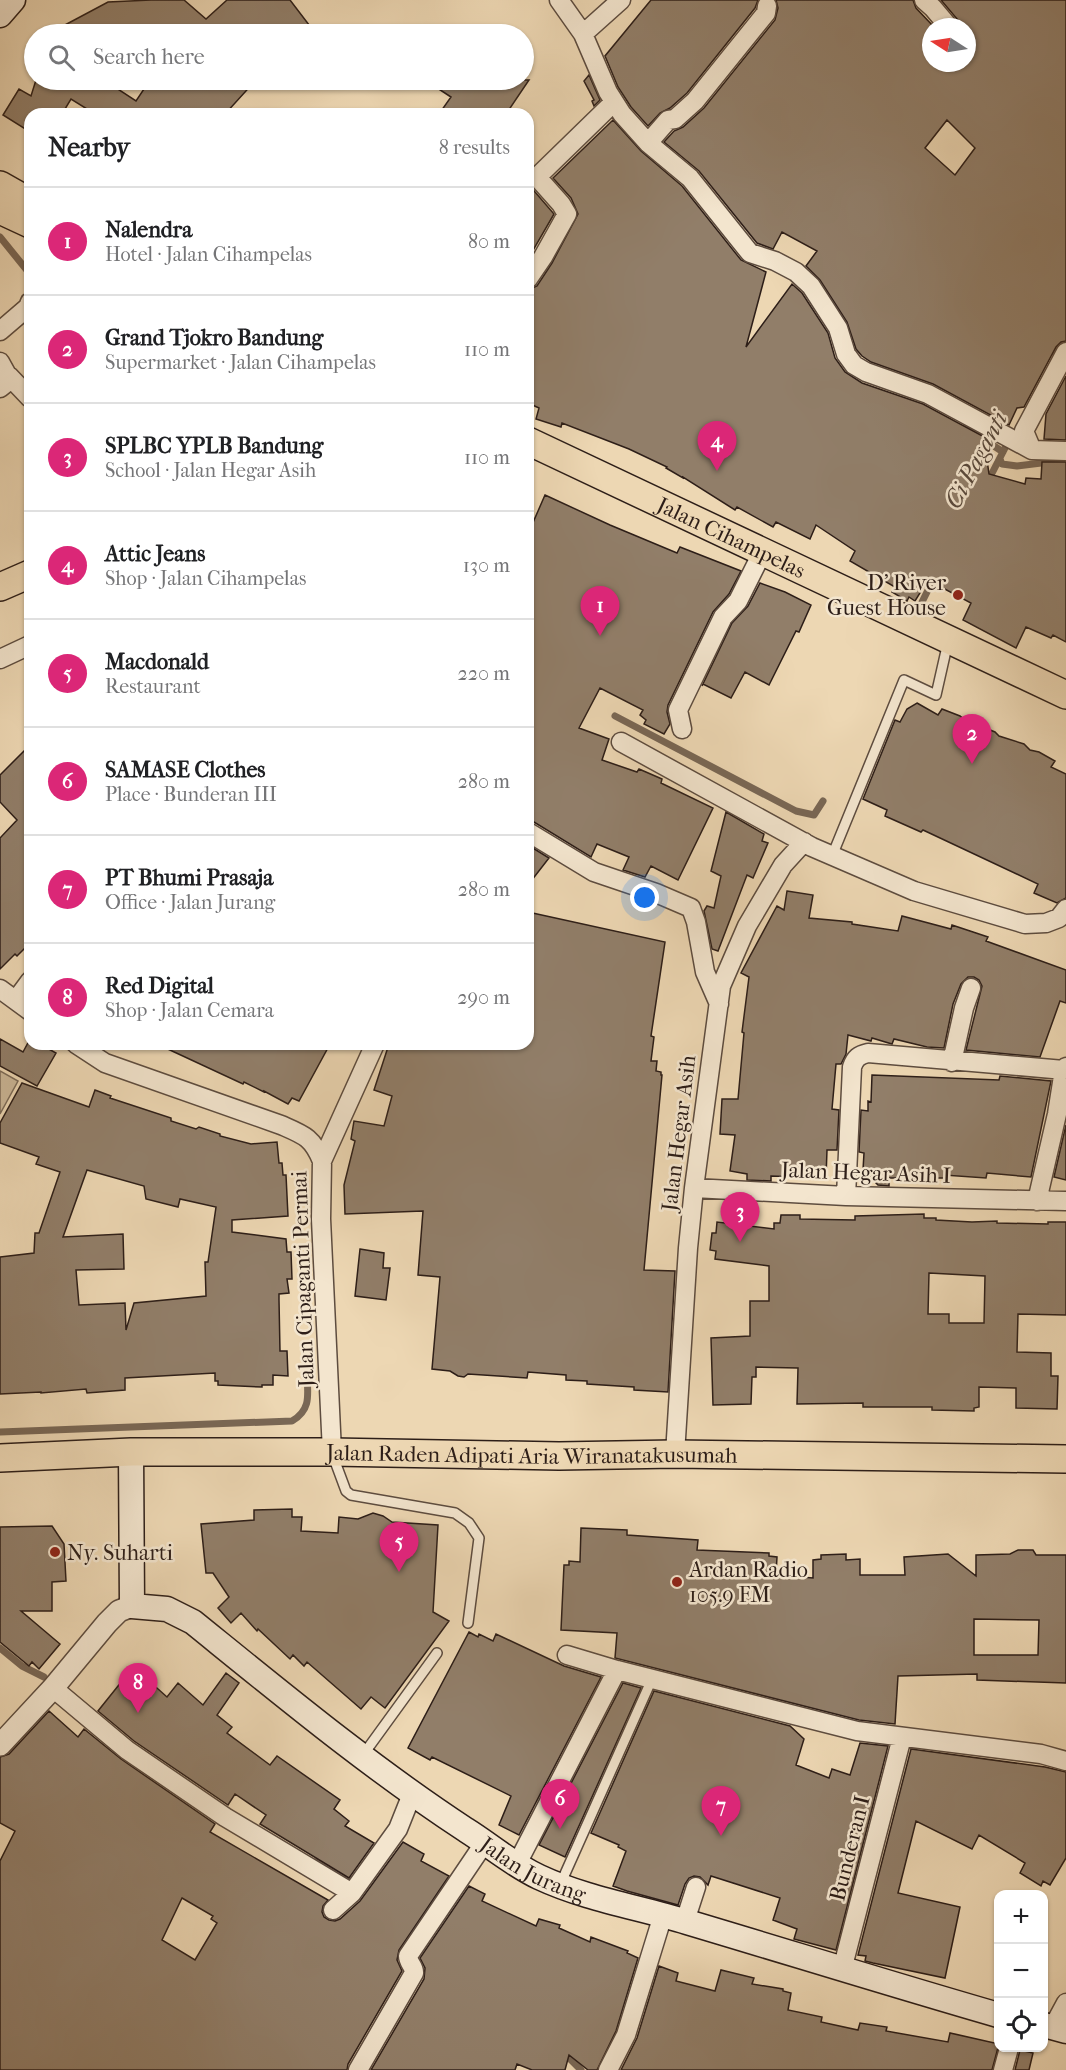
<!DOCTYPE html>
<meta charset="utf-8">
<style>
:root{--surface:#fff;--page:#f6f6f6;--text:#202124;--muted:#757577;--line:#e0e0e0;--accent:#db2777}
body{margin:0;font-family:"IM FELL French Canon",serif;background:var(--page);color:var(--text)}
.controls{position:absolute;right:18px;bottom:18px;display:grid;overflow:hidden;border-radius:12px;box-shadow:0 2px 4px #0004}
.controls button{width:54px;height:54px;display:grid;place-items:center;padding:0;border:0;border-bottom:2px solid var(--line);background:var(--surface);color:var(--text);font:30px sans-serif}
.compass{position:absolute;left:922px;top:18px;width:54px;height:54px;border-radius:50%;background:var(--surface);box-shadow:0 2px 4px #0004;rotate:282deg}
.you{position:absolute;left:645px;top:898px;width:21px;height:21px;margin:-15px;border:4px solid #fff;border-radius:50%;background:#1a73e8;box-shadow:0 0 0 9px #1a73e833}
.badge{display:grid;place-items:center;width:39px;height:39px;border-radius:50%;background:var(--accent);color:#fff;font-size:20px;font-weight:700}
.pin{position:absolute;translate:-50% -50px;filter:drop-shadow(0 2px 3px #0008)}
.pin::after{content:'';position:absolute;top:32px;width:21px;height:18px;background:inherit;clip-path:polygon(0 0,100% 0,50% 100%)}
.list{margin:0;padding:0;list-style:none}
h2{display:flex;justify-content:space-between;align-items:center;height:78px;margin:0;padding:0 24px;font-size:26px}
h2 small{font-size:20px;font-weight:400;color:var(--muted)}
.list li{display:grid;grid-template-columns:39px 1fr auto;gap:18px;align-items:center;box-sizing:border-box;height:108px;padding:0 24px;border-top:2px solid var(--line)}
.list b{display:block;font-size:22px;white-space:nowrap}
.list p{margin:0;font-size:20px;white-space:nowrap;color:var(--muted)}
.list em{font-size:20px;font-style:normal;color:var(--muted)}
.icon{flex:none;width:33px;height:33px;fill:none;stroke:currentColor;stroke-width:2;stroke-linecap:round;stroke-linejoin:round}
.map{position:relative;flex:none;width:1066px;height:2070px;overflow:hidden}
.search{position:absolute;background:var(--surface);box-shadow:0 2px 4px #0004;left:24px;top:24px;width:510px;height:66px;display:flex;align-items:center;gap:15px;box-sizing:border-box;padding:0 21px;border-radius:33px;color:var(--muted);font-size:22px}
.panel{position:absolute;background:var(--surface);box-shadow:0 2px 4px #0004;left:24px;top:108px;width:510px;height:942px;border-radius:18px}
.map>svg:first-child{display:block}
.green{fill:#ccb899;stroke:#7c6b58;stroke-width:1.5}
.lines{fill:none;stroke-linecap:round;stroke-linejoin:round}
.stream{stroke:#796755;stroke-width:7}
.building{fill:#917e69;stroke:#2d1e18;stroke-width:1.5;fill-rule:evenodd}
.service-casing{stroke:#5d4c3f;stroke-width:12}
.minor-casing{stroke:#5d4c3f;stroke-width:21}
.tertiary-casing{stroke:#5d4c3f;stroke-width:24}
.secondary-casing{stroke:#2d1e18;stroke-width:27}
.primary-casing{stroke:#2d1e18;stroke-width:30}
.service{stroke:#f3e5ce;stroke-width:9}
.minor{stroke:#f3e5ce;stroke-width:18}
.tertiary{stroke:#f3e5ce;stroke-width:21}
.secondary{stroke:#f3e5ce;stroke-width:24}
.primary{stroke:#edd7b3;stroke-width:27}
.poi-dot{fill:#8f2418;stroke:#f3e5ce;stroke-width:2}
.labels{text-anchor:middle;stroke-width:5;stroke-linejoin:round;paint-order:stroke}
.street-label{font-size:22px;fill:#2d1e18;stroke:#f3e5ce}
.poi-label{font-size:22px;fill:#2d1e18;stroke:#f3e5ce;text-anchor:start}
.water-label{font-size:24px;font-style:italic;fill:#59493c;stroke:#f3e5ce}
</style>
<div class="map">
<svg width="1066" height="2070" viewBox="0 0 1066 2070">
<rect width="100%" height="100%" fill="#edd7b3"/>
<filter id="stains"><feTurbulence type="fractalNoise" baseFrequency=".00333" numOctaves="4"/><feColorMatrix values="0 0 0 0 .2 0 0 0 0 .09 0 0 0 0 .02 0 0 0 .5 -.17"/></filter>
<radialGradient id="worn" r=".72"><stop offset=".6" stop-color="#630" stop-opacity="0"/><stop offset="1" stop-color="#630" stop-opacity=".3"/></radialGradient>
<path class="green" d="M0,1071L18,1081L0,1114Z"/>
<g class="lines">
<path class="stream" d="M0,237L30,274
M1055,353L1066,334
M967,424L985,440L1003,452
M1000,459L1002,464L1017,466L1066,460
M988,481L1005,448
M921,604L936,574
M615,716L796,811L814,815L823,801
M0,1432L292,1421C311,1410 308,1395 307,1376
M0,1648L22,1666L44,1677
M316,1862L356,1882
M563,2052L581,2070"/>
</g>
<path class="building" d="M151,0H184L206,19L227,0H290L316,34H48L108,2Z
M651,0H758L755,8L687,93L670,108L660,113L648,126L631,107L618,87L605,56Z
M776,0H913L916,8L934,27H931V63H967V27H960L958,20L941,0H1066V341L1061,342L1056,347L1024,407L1017,408L1009,425L933,384L871,362L862,356L856,349L847,322L820,280L806,266L817,251L782,232L773,249L757,243L699,171L664,142L674,131L683,127L704,108L775,20L778,8ZM947,120L975,148L955,175L925,148Z
M589,75L600,100L594,106L592,101L594,100L584,81Z
M36,80H111L110,84L136,101L150,80H256L225,114H95L71,99L62,114H30V132L3,115L19,89L31,96Z
M425,80H529L506,114H439L451,97Z
M613,120L641,151L682,186L741,260L766,272L746,347L792,284L802,293L828,333L835,358L845,372L862,383L923,404L990,440L984,453L987,460L989,474L1025,484L1026,478L1041,479L1042,462H1066V642L1053,635L1051,638L1026,627L1016,648L963,620L971,603L928,580L915,601L909,597L907,601L892,592L895,587L850,561L855,551L816,525L810,539L776,522L773,527L737,507L735,510L683,477V478L666,468L667,467L629,449L562,423L561,427L536,419L539,408L528,403V290L537,286L552,263L578,214L571,198L553,178Z
M529,185L554,214L528,259V187Z
M1066,376V440L1044,439L1046,414Z
M545,495L610,525L677,553L680,547L741,571L729,594L713,612L668,705L667,712L670,724L664,734L644,724L646,720L640,715L643,710L600,688L579,728L609,739L602,760L637,772L639,769L662,779L661,783L713,808L678,880L651,866L645,877L623,870L629,857L597,844L591,857L534,822L528,821V534Z
M760,583L785,592L811,605L799,632L796,631L769,685L745,672L731,698L703,684L702,686L732,623L748,606Z
M917,703L938,715L942,709L960,716L965,720L995,732L999,736L1024,744L1030,750L1039,752L1055,761L1051,767L1066,774V898L1057,903L1034,893L1038,884L923,830L921,832L885,816L887,810L863,799L895,720L900,722L907,709Z
M30,745V943L17,956L15,954L0,969V838L17,820L0,802V775Z
M726,812L764,834L762,841L768,843L753,878L747,875L718,951L712,949L704,911L707,906L714,908L721,876L711,871Z
M528,845L549,858L528,885Z
M787,891L813,895L809,918L852,922V924L898,931L902,916L951,929L952,925L988,937L986,941L1066,970V1003L1060,1001L1040,1057L966,1050L982,986L979,980L974,977H968L961,984L953,1004L944,1048L927,1047L894,1039L892,1044L872,1038L871,1041L848,1035L846,1054L841,1064H836L832,1109L839,1110L837,1150H827L826,1178L771,1176V1181L747,1180V1174L730,1171L735,1135L720,1134L722,1099H738L744,1033L742,1032L749,977L741,973L777,906L784,910Z
M528,912L665,942L651,1036L654,1037L651,1061H657L656,1071L661,1072V1075H662L644,1270L675,1271L668,1392L634,1390V1387L587,1384V1381L566,1380V1375L528,1372L527,1378L468,1374L464,1377L458,1376L450,1371L432,1369L440,1277L418,1275L423,1211L345,1214L344,1185L355,1141L351,1139L354,1121L384,1126L392,1096L374,1090L389,1044H528Z
M0,1039L23,1052L30,1039V1044H40L56,1053L37,1086L0,1066Z
M157,1044H330L299,1101L292,1098L288,1104L264,1091V1092L244,1082L243,1084Z
M872,1075L999,1080L1000,1076L1051,1081L1031,1177L987,1173L986,1178L944,1175V1178H889V1186L878,1185L863,1170L864,1153L859,1152L861,1110L868,1111V1101L871,1102Z
M22,1083L89,1107L95,1090L111,1096L110,1098L171,1118V1121L196,1129L199,1127L220,1134V1136L251,1144L277,1142L279,1163H282L283,1175H286L288,1216L232,1220V1232L286,1239L287,1252H291L292,1279H287L289,1293L279,1294V1300L280,1351H287L288,1376L273,1375V1385H262V1387L218,1385V1381H215V1373L125,1378V1390L87,1393L86,1389L41,1393V1392L0,1394V1257L34,1253L35,1233H39L60,1172L36,1164L39,1157L0,1143V1123ZM87,1170L144,1186L146,1199L178,1207L180,1199L216,1207L208,1262H205L206,1296L134,1303L126,1330L125,1303L79,1305L76,1270L124,1269L123,1234L63,1237Z
M1066,1125V1180L1054,1177Z
M924,1214V1218H936V1220L972,1222L997,1221V1223L1048,1224V1222H1066V1315L1018,1314L1017,1352L1051,1353V1376H1058L1057,1409L1016,1408V1388L979,1387V1407L974,1408V1411L932,1410V1407H863V1403L797,1404L798,1368L756,1367V1377H752L751,1404L713,1405L711,1338L750,1336V1301H769V1266L715,1259L716,1251L710,1250L712,1233H716L717,1222L774,1229V1223H780L781,1215H800V1219L855,1220V1216ZM929,1273L985,1276L984,1323H949V1314H928Z
M360,1249L384,1253L383,1268H390L386,1300L355,1296Z
M292,1509V1517H302L301,1531L338,1533L339,1517L358,1519L373,1513L383,1516L392,1522L438,1525L433,1612L449,1621L385,1708L371,1697L361,1709L307,1662L304,1666L293,1655L290,1659L258,1629L257,1631L241,1613L231,1623L218,1608L229,1597L213,1573H206L201,1524L254,1520V1510Z
M52,1526L64,1544L66,1581L52,1582V1611H21L60,1644L39,1669L32,1662L29,1666L0,1642V1527Z
M581,1528L627,1530V1535L698,1540L697,1550L769,1553V1556L777,1557L776,1575L813,1578V1560L821,1559V1555L846,1554V1560L860,1559V1575H905L904,1557L948,1554L976,1576V1555L1010,1554L1018,1550H1033L1036,1555H1066V1683L977,1680V1674L898,1676L895,1724L859,1720L615,1658L617,1633L561,1630L564,1565H569V1561L580,1562ZM974,1619L1039,1620L1038,1655H974Z
M469,1632L478,1637L479,1634L493,1641L496,1634L564,1666L601,1677L519,1835L499,1825L511,1796L432,1757L430,1760L408,1748Z
M226,1673L239,1683L217,1715L232,1727L227,1733L270,1765L277,1756L340,1800L334,1809L349,1821L345,1826L374,1843L349,1878L260,1824L266,1815L235,1794L228,1805L134,1741L98,1711L126,1676L141,1689L148,1680L167,1697L178,1683L203,1705Z
M623,1683L641,1688L565,1857L539,1845Z
M654,1691L790,1726L804,1739L796,1765L829,1778L832,1769L850,1775L860,1743L888,1746L836,1950L794,1939L797,1929L773,1920L780,1898L711,1876L708,1885L700,1877L694,1876L689,1878L685,1884L678,1905L627,1891L613,1886L626,1851L618,1847L619,1845L591,1833Z
M49,1711L78,1737L84,1729L121,1759L215,1824L210,1832L328,1900L323,1906L322,1912L324,1917L329,1920L335,1921L340,1919L360,1901L403,1842L424,1854L421,1861L449,1876L399,1950L397,1960L402,1971L348,2064L347,2070H0V1861L15,1831L0,1823V1757L9,1754ZM182,1898L213,1916L211,1919L217,1923L195,1960L162,1940Z
M911,1749L1045,1767L1066,1772V1858L1050,1885L1043,1881L1041,1886L1020,1873L1025,1863L979,1835L972,1849L916,1821L898,1893L960,1907L945,1978L873,1963L865,1961L866,1956L858,1955Z
M469,1886L485,1894L482,1901L536,1926L539,1919L560,1925L559,1928L590,1942L591,1937L628,1951L627,1953L638,1958L616,2031L597,2070H588L569,2055L565,2070H532L517,2064L515,2070H371L424,1979L425,1968L420,1958Z
M659,1966L678,1973L676,1981L715,1991L721,1970L754,1978L752,1984L783,1989V1991L791,1993L788,2010L822,2017L821,2022L858,2030L860,2023L887,2027L886,2031L948,2042L950,2033L999,2044L992,2070H621L637,2038Z
M1020,2050L1033,2053L1029,2070H1015Z"/>
<g class="lines">
<defs>
<path id="service" d="M832,856L904,680L936,695L948,642
M333,1456L346,1491L351,1495L455,1513L469,1523L479,1538L468,1623
M363,1755L437,1653
M560,1885L652,1679"/>
<path id="minor" d="M559,0L583,34L608,92L622,114L648,143L690,178L750,253L775,261L796,272L811,286L838,328L846,354L854,365L866,372L928,394L1032,450L1066,451
M924,0L933,8L949,27
M583,34L621,0
M648,143L668,120L675,119L695,101L766,13L767,6
M528,279L543,257L567,214L561,204L537,177L613,103
M0,331L28,307L30,302
M0,362L10,380L0,388
M9,376L30,398
M1032,450L1024,431L1066,352
M0,659L30,645
M682,729L678,710L723,617L738,601L763,551
M621,742L812,847L914,891L1025,924L1046,923L1059,918L1066,909
M528,832L594,872L656,893L691,908L696,922L705,972L719,1004
M0,989L30,1011
M16,1000L30,981
M76,1044L105,1063L281,1125C304,1135 312,1137 322,1161
M952,1062L964,1008L971,988
M694,1188L846,1196L1066,1201
M846,1196L852,1067C855,1058 859,1055 868,1053L1064,1070
M1037,1201L1057,1114L1064,1070L1066,1067
M332,1452L321,1219L322,1161L375,1044
M675,1454L688,1248L694,1188L721,986L747,926L783,865L804,842
M567,1655L617,1670L857,1731L1041,1754L1066,1761
M53,1688L127,1750L225,1817L352,1893
M517,1864L617,1670
M333,1910L352,1893L398,1829L412,1794
M685,1921L696,1887
M842,1970L902,1737
M1053,2027L1066,2003
M358,2070L414,1973C415,1967 408,1963 408,1956L485,1842
M608,2070L626,2035L663,1915
M1003,2070L1009,2048"/>
<path id="tertiary" d="M0,1745L53,1688L107,1623L119,1611L132,1606"/>
<g id="secondary">
<path d="M0,15L13,0"/>
<path id="s1" d="M131,1452L132,1606L167,1609L193,1622C282,1694 370,1767 466,1830C490,1845 513,1865 539,1877C586,1899 638,1907 687,1922C791,1953 894,1985 998,2015"/>
<path d="M1044,2025L1066,2031"/>
</g>
<g id="primary">
<path d="M0,185L30,202"/>
<path d="M0,210L30,224"/>
<path id="s2" d="M528,441L1066,695"/>
<path d="M0,587L30,574"/>
<path id="s3" d="M0,1458L131,1452H332L559,1456L675,1454L1066,1459"/>
</g>
</defs>
<use href="#service" class="service-casing"/>
<use href="#minor" class="minor-casing"/>
<use href="#tertiary" class="tertiary-casing"/>
<use href="#secondary" class="secondary-casing"/>
<use href="#primary" class="primary-casing"/>
<use href="#service" class="service"/>
<use href="#minor" class="minor"/>
<use href="#tertiary" class="tertiary"/>
<use href="#secondary" class="secondary"/>
<use href="#primary" class="primary"/>
</g>
<g class="poi-dot">
<circle cx="958" cy="595" r="6"/>
<circle cx="55" cy="1552" r="6"/>
<circle cx="677" cy="1582" r="6"/>
</g>
<g class="labels">
<g class="street-label">
<text dy="8" stroke="none"><textPath href="#s2" startOffset="225">Jalan Cihampelas</textPath></text>
<text transform="translate(678 1133) rotate(-83)" y="8">Jalan Hegar Asih</text>
<text transform="translate(866 1172) rotate(2)" y="8">Jalan Hegar Asih I</text>
<text transform="translate(302 1279) rotate(-92)" y="8">Jalan Cipaganti Permai</text>
<text dy="8" stroke="none"><textPath href="#s3" startOffset="532">Jalan Raden Adipati Aria Wiranatakusumah</textPath></text>
<text transform="translate(849 1848) rotate(-76)" y="8">Bunderan I</text>
<text dy="8" stroke="none"><textPath href="#s1" startOffset="640">Jalan Jurang</textPath></text>
</g>
<g class="poi-label">
<text x="946" y="590" text-anchor="end">D' River<tspan x="946" dy="25">Guest House</tspan></text>
<text x="67" y="1560">Ny. Suharti</text>
<text x="689" y="1577">Ardan Radio<tspan x="689" dy="25">105.9 FM</tspan></text>
</g>
<g class="water-label">
<text transform="translate(976 460) rotate(-62)" y="8">Ci Paganti</text>
</g>
</g>
<rect width="100%" height="100%" filter="url(#stains)"/>
<rect width="100%" height="100%" fill="url(#worn)"/>
</svg>
<div class="controls">
<button>+</button>
<button>−</button>
<button><svg class="icon" aria-label="locate" viewBox="0 0 24 24"><circle cx="12" cy="12" r="6"/><path d="M12 2v4M12 18v4M2 12h4M18 12h4"/></svg></button>
</div>
<svg class="compass" viewBox="-18 -18 36 36"><path d="M0-13l5 13h-10z" fill="#e53935"/><path d="M0 13l5-13h-10z" fill="#757577"/></svg>
<div class="you"></div>
<div class="pin badge" style="left:600px;top:636px">1</div>
<div class="pin badge" style="left:972px;top:764px">2</div>
<div class="pin badge" style="left:740px;top:1242px">3</div>
<div class="pin badge" style="left:717px;top:471px">4</div>
<div class="pin badge" style="left:399px;top:1572px">5</div>
<div class="pin badge" style="left:560px;top:1829px">6</div>
<div class="pin badge" style="left:721px;top:1836px">7</div>
<div class="pin badge" style="left:138px;top:1713px">8</div>
<div class="search"><svg class="icon" aria-label="search" viewBox="0 0 24 24"><circle cx="10" cy="10" r="6"/><path d="M15 15l6 6"/></svg>Search here</div>
<section class="panel">
<h2>Nearby<small>8 results</small></h2>
<ul class="list">
<li><span class="badge">1</span><div><b>Nalendra</b><p>Hotel · Jalan Cihampelas</p></div><em>80 m</em></li>
<li><span class="badge">2</span><div><b>Grand Tjokro Bandung</b><p>Supermarket · Jalan Cihampelas</p></div><em>110 m</em></li>
<li><span class="badge">3</span><div><b>SPLBC YPLB Bandung</b><p>School · Jalan Hegar Asih</p></div><em>110 m</em></li>
<li><span class="badge">4</span><div><b>Attic Jeans</b><p>Shop · Jalan Cihampelas</p></div><em>130 m</em></li>
<li><span class="badge">5</span><div><b>Macdonald</b><p>Restaurant</p></div><em>220 m</em></li>
<li><span class="badge">6</span><div><b>SAMASE Clothes</b><p>Place · Bunderan III</p></div><em>280 m</em></li>
<li><span class="badge">7</span><div><b>PT Bhumi Prasaja</b><p>Office · Jalan Jurang</p></div><em>280 m</em></li>
<li><span class="badge">8</span><div><b>Red Digital</b><p>Shop · Jalan Cemara</p></div><em>290 m</em></li>
</ul>
</section>
</div>
